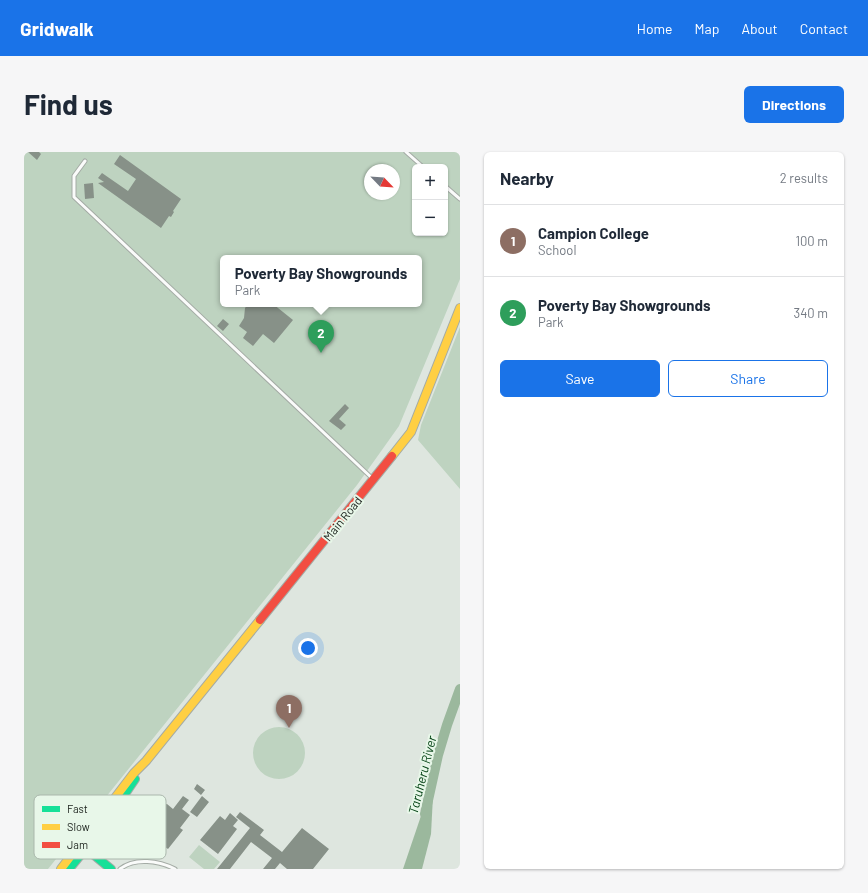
<!DOCTYPE html>
<meta charset="utf-8">
<style>
:root{--surface:#fff;--page:#f6f6f7;--text:#1f2937;--muted:#747a83;--line:#e0e1e3;--accent:#1a73e8}
body{margin:0;font-family:Barlow,sans-serif;background:var(--page);color:var(--text)}
.controls{position:absolute;right:12px;top:12px;display:grid;overflow:hidden;border-radius:6px;box-shadow:0 1px 3px #0004}
.controls button{width:36px;height:36px;display:grid;place-items:center;padding:0;border:0;border-bottom:1px solid var(--line);background:var(--surface);color:var(--text);font:20px sans-serif}
.compass{position:absolute;left:340px;top:12px;width:36px;height:36px;border-radius:50%;background:var(--surface);box-shadow:0 1px 3px #0004;rotate:115deg}
.you{position:absolute;left:284px;top:496px;width:14px;height:14px;margin:-10px;border:3px solid #fff;border-radius:50%;background:#1a73e8;box-shadow:0 0 0 6px #1a73e833}
.badge{display:grid;place-items:center;width:26px;height:26px;border-radius:50%;background:var(--accent);color:#fff;font-size:13px;font-weight:700}
.pin{position:absolute;translate:-50% -33px;filter:drop-shadow(0 1px 2px #0008)}
.pin::after{content:'';position:absolute;top:21px;width:14px;height:12px;background:inherit;clip-path:polygon(0 0,100% 0,50% 100%)}
.popup{position:absolute;left:196px;top:103px;width:202px;height:52px;box-sizing:border-box;display:grid;place-content:center;border-radius:6px;background:var(--surface);filter:drop-shadow(0 1px 3px #0005);font-size:13px;white-space:nowrap;color:var(--muted)}
.popup b{font-size:15px;color:var(--text)}
.popup::after{content:'';position:absolute;left:50%;top:100%;margin-left:-8px;border:8px solid transparent;border-top-color:var(--surface)}
.list{margin:0;padding:0;list-style:none}
h2{display:flex;justify-content:space-between;align-items:center;height:52px;margin:0;padding:0 16px;font-size:17px}
h2 small{font-size:13px;font-weight:400;color:var(--muted)}
.list li{display:grid;grid-template-columns:26px 1fr auto;gap:12px;align-items:center;box-sizing:border-box;height:72px;padding:0 16px;border-top:1px solid var(--line)}
.list b{display:block;font-size:15px;white-space:nowrap}
.list p{margin:0;font-size:13px;white-space:nowrap;color:var(--muted)}
.list em{font-size:13px;font-style:normal;color:var(--muted)}
.actions{display:flex;gap:8px;padding:12px 16px}
.actions a{flex:1;padding:9px 0;border:1px solid var(--accent);border-radius:6px;text-align:center;font-size:14px;color:var(--accent)}
.actions .main{background:var(--accent);color:#fff}
.map{position:relative;flex:none;width:436px;height:717px;overflow:hidden;border-radius:6px}
header{display:flex;align-items:center;gap:24px;box-sizing:border-box;height:56px;padding:0 20px;background:var(--accent);color:#fff}
header strong{font-size:19px}
nav{display:flex;gap:22px;margin-inline-start:auto;font-size:14px}
.intro{display:flex;align-items:center;justify-content:space-between;box-sizing:border-box;height:96px;padding:0 24px}
h1{margin:0;font-size:28px}
.button{padding:10px 18px;border-radius:6px;background:var(--accent);color:#fff;font-size:14px;font-weight:700}
main{display:flex;gap:24px;padding:0 24px}
aside{flex:1;background:var(--surface);border-radius:6px;box-shadow:0 1px 3px #0004}
.map>svg:first-child{display:block}
.green{fill:#bed3c0;fill-rule:evenodd}
.water{fill:#9bb89d}
.lines{fill:none;stroke-linecap:round;stroke-linejoin:round}
.river{stroke:#9bb89d;stroke-width:10}
.building{fill:#879188}
.lane-casing{stroke:#a4aba5;stroke-width:5}
.fast-casing{stroke:#a4aba5;stroke-width:10}
.slow-casing{stroke:#a4aba5;stroke-width:10}
.jam-casing{stroke:#a4aba5;stroke-width:10}
.lane{stroke:#fafbfa;stroke-width:3}
.fast{stroke:#16e098;stroke-width:8}
.slow{stroke:#ffcf43;stroke-width:8}
.jam{stroke:#f24e42;stroke-width:8}
.labels{text-anchor:middle;stroke-width:4;stroke-linejoin:round;paint-order:stroke}
.street-label{font-size:12px;fill:#1b211c;stroke:#e8f7e9}
.water-label{font-size:13px;font-style:italic;fill:#084518;stroke:#e8f7e9}
.key{fill:#e8f7e9;stroke:#aab7ac;stroke-width:1}
.key-label{font-size:11px;fill:#1b211c}
</style>
<header>
<strong>Gridwalk</strong>
<nav><a>Home</a><a>Map</a><a>About</a><a>Contact</a></nav>
</header>
<div class="intro"><h1>Find us</h1><a class="button">Directions</a></div>
<main>
<div class="map">
<svg width="436" height="717" viewBox="0 0 436 717">
<rect width="100%" height="100%" fill="#dee6df"/>
<path class="green" d="M0,0H436V127L375,274L333,333L24,717H0ZM391,15H421V81H391ZM346,18H370V42H346ZM199,106H395V152H199Z
M436,175V337L394,288L397,273Z
M229 601a26 26 0 1 1 52 0a26 26 0 1 1-52 0Z
M175,693L196,710L190,717H180L165,705Z"/>
<path class="water" d="M409,644L407,682L398,717H379L400,655Z"/>
<g class="lines">
<path class="river" d="M401,662L414,603L423,573L436,537"/>
</g>
<path class="building" d="M4,0H15L17,2L13,8Z
M96,3L157,47L149,59L150,60L147,65L145,64L137,76L74,31L80,30L74,26L78,21L104,39L112,27L90,12Z
M69,31L70,46L61,47L60,32Z
M224,152H249L269,168L250,191L239,182L229,194L219,186L223,180L215,174L220,166L221,156Z
M199,167L205,172L199,179L193,174Z
M321,252L325,256L315,267L322,273L317,278L305,269Z
M173,632L181,638L177,643L170,637Z
M159,644L165,648L158,657L166,663L156,676L159,678L144,697L138,693L141,688L135,682L132,685L128,681L126,683L122,680L124,677L121,674L123,671L122,664L132,654L143,652L149,657Z
M178,644L185,650L173,665L166,660Z
M216,660L240,678L236,683L258,700L278,676L305,697L289,717H263L256,711L251,717H239L248,706L227,690L206,717H193L226,676L212,665Z
M206,661L214,668L209,674L213,677L194,702L176,688L196,664L201,668Z"/>
<g class="lines">
<defs>
<path id="lane" d="M382,0L399,15
M61,9L50,24V45L350,328
M421,34L436,47
M96,717C111,705 135,709 151,717"/>
<path id="fast" d="M59,694L87,717
M45,717L76,679L111,627"/>
<path id="slow" d="M368,304L387,280L436,156
M37,717L110,621L122,609L236,468"/>
<path id="jam" d="M236,468L368,304"/>
</defs>
<use href="#lane" class="lane-casing"/>
<use href="#fast" class="fast-casing"/>
<use href="#slow" class="slow-casing"/>
<use href="#jam" class="jam-casing"/>
<use href="#lane" class="lane"/>
<use href="#fast" class="fast"/>
<use href="#slow" class="slow"/>
<use href="#jam" class="jam"/>
</g>
<g class="labels">
<g class="street-label">
<text transform="translate(319 367) rotate(-51)" y="4">Main Road</text>
</g>
<g class="water-label">
<text transform="translate(398 623) rotate(-76)" y="5">Taruheru River</text>
</g>
</g>
<rect x="10" y="643" width="132" height="64" rx="6" class="key"/>
<rect x="18" y="654" width="18" height="6" fill="#16e098"/>
<rect x="18" y="672" width="18" height="6" fill="#ffcf43"/>
<rect x="18" y="690" width="18" height="6" fill="#f24e42"/>
<g class="key-label">
<text x="43" y="661">Fast</text>
<text x="43" y="679">Slow</text>
<text x="43" y="697">Jam</text>
</g>
</svg>
<div class="controls">
<button>+</button>
<button>−</button>
</div>
<svg class="compass" viewBox="-18 -18 36 36"><path d="M0-13l5 13h-10z" fill="#e53935"/><path d="M0 13l5-13h-10z" fill="#747a83"/></svg>
<div class="you"></div>
<div class="pin badge" style="left:265px;top:576px;background:#8d6e63">1</div>
<div class="pin badge" style="left:297px;top:201px;background:#2e9e5b">2</div>
<div class="popup"><b>Poverty Bay Showgrounds</b>Park</div>
</div>
<aside>
<h2>Nearby<small>2 results</small></h2>
<ul class="list">
<li><span class="badge" style="background:#8d6e63">1</span><div><b>Campion College</b><p>School</p></div><em>100 m</em></li>
<li><span class="badge" style="background:#2e9e5b">2</span><div><b>Poverty Bay Showgrounds</b><p>Park</p></div><em>340 m</em></li>
</ul>
<div class="actions"><a class="main">Save</a><a>Share</a></div>
</aside>
</main>
